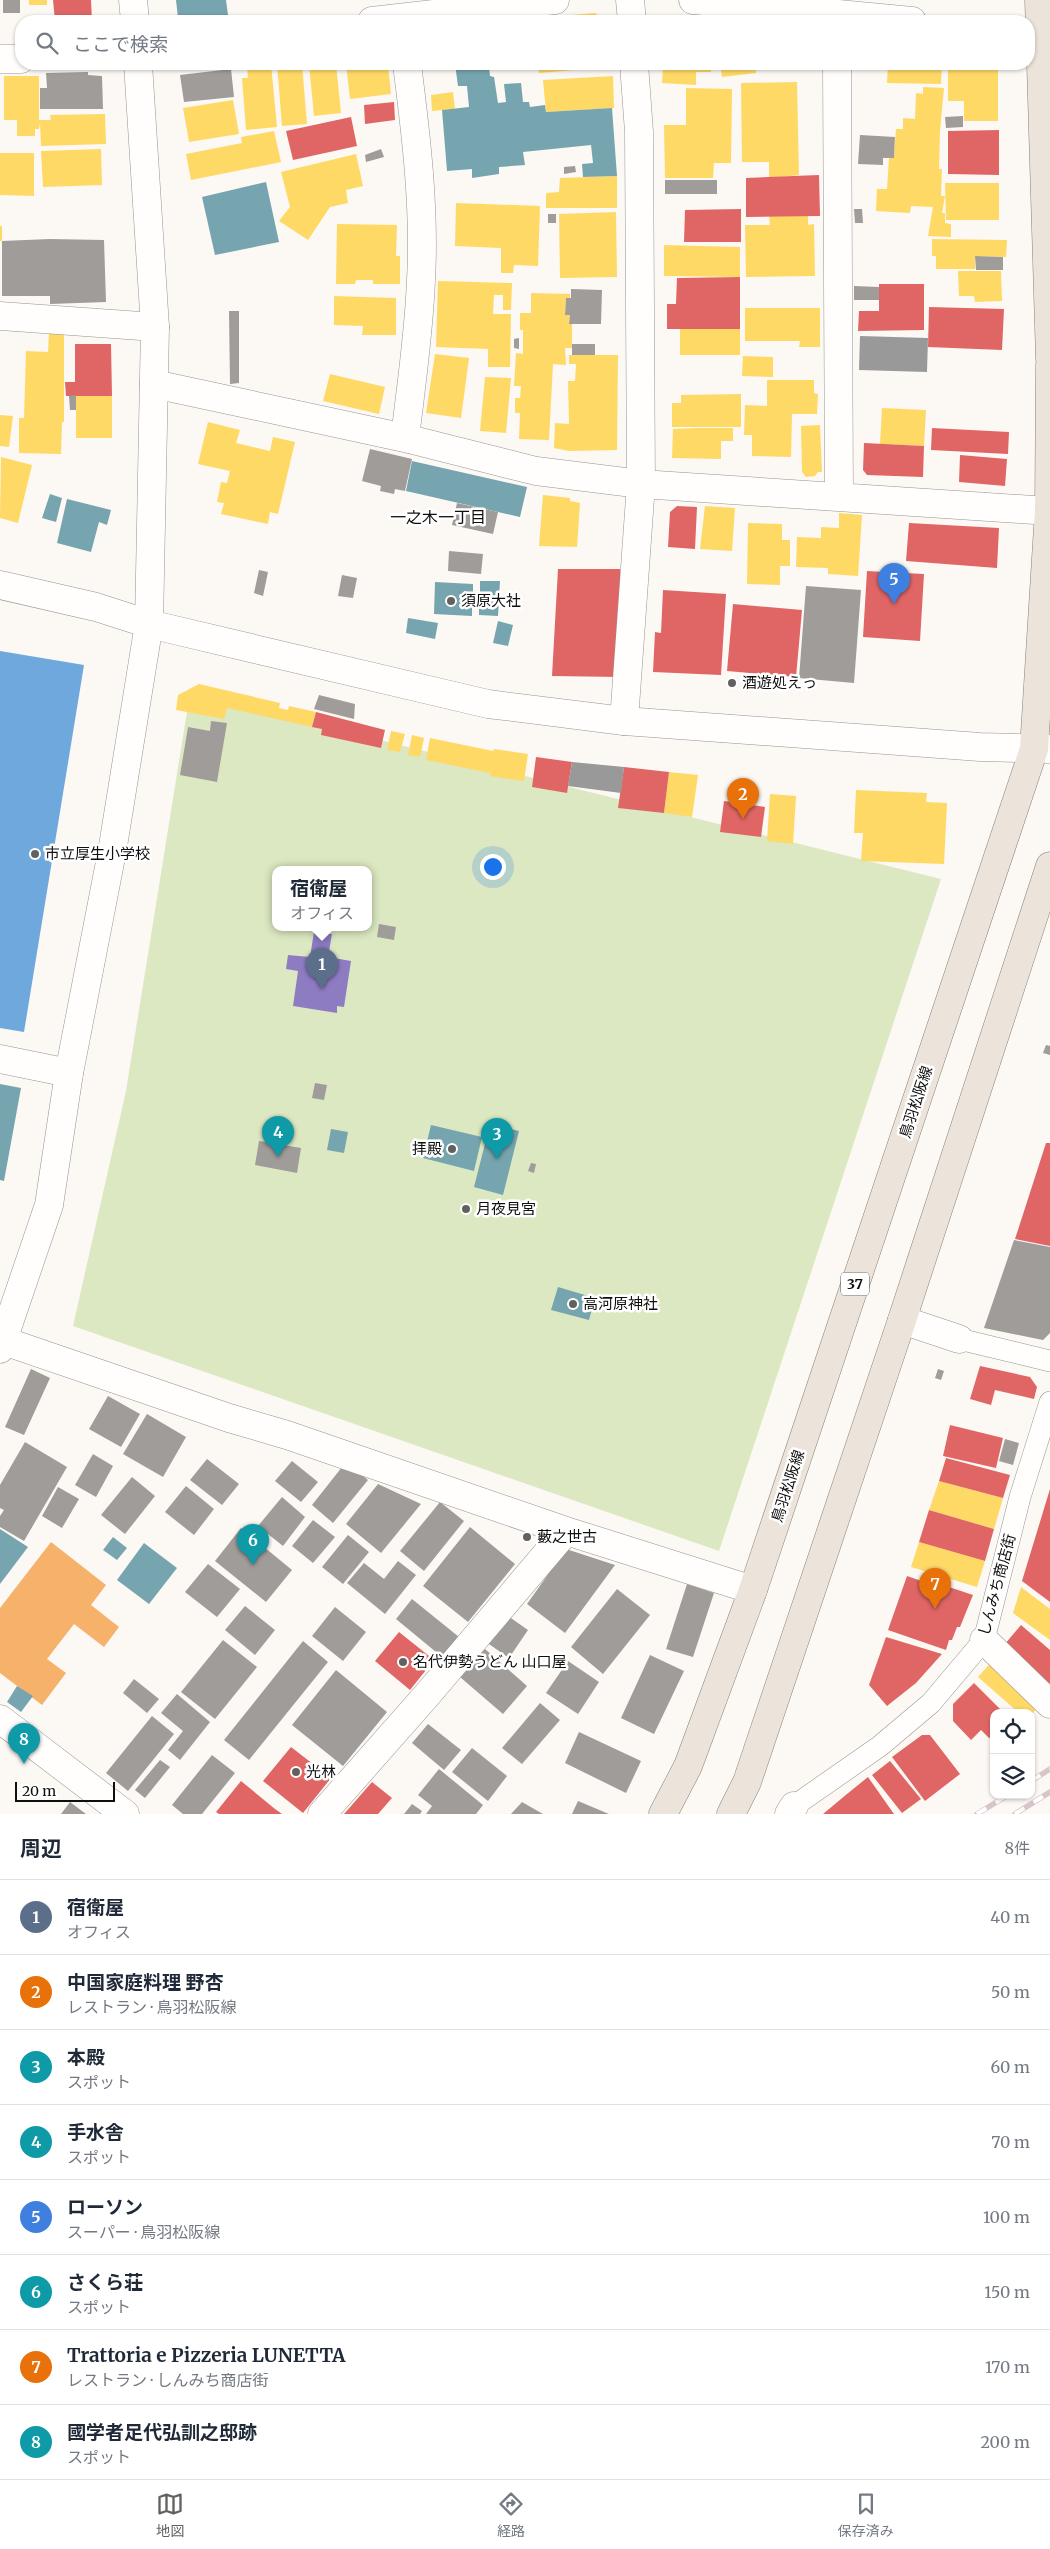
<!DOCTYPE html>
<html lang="ja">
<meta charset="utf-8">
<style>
:root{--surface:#fff;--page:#f2f2f3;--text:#1f2937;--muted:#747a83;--line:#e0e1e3;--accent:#62615f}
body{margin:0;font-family:Merriweather,"Noto Sans JP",serif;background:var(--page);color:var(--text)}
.controls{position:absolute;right:15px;bottom:15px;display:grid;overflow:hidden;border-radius:10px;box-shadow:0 1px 4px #0004}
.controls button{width:45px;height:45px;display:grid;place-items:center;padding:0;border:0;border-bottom:1px solid var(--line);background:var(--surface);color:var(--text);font:25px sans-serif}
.scale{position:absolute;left:15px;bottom:12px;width:100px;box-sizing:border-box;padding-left:5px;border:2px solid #0f0f0f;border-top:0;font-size:14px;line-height:18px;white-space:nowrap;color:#0f0f0f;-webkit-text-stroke:4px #fff;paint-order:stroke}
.you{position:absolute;left:492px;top:866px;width:18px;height:18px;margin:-12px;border:4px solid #fff;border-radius:50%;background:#1a73e8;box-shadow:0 0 0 8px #1a73e833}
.badge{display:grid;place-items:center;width:32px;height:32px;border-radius:50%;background:var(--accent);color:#fff;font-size:16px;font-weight:700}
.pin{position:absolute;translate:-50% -41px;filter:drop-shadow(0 1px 2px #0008)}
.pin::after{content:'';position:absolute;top:26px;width:18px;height:15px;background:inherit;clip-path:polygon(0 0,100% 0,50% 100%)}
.popup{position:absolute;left:272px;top:866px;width:100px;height:65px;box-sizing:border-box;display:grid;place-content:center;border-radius:10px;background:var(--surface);filter:drop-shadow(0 1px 4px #0005);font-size:16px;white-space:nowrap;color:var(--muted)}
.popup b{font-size:19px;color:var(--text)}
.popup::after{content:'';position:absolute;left:50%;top:100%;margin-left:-10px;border:10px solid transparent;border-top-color:var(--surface)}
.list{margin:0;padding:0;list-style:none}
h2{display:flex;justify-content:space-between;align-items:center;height:65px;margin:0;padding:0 20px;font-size:21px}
h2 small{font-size:16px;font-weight:400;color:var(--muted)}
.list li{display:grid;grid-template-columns:32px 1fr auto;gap:15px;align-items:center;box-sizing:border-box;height:75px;padding:0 20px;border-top:1px solid var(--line)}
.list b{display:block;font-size:19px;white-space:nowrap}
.list p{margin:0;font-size:16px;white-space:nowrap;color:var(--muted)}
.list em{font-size:16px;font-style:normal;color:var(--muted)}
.icon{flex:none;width:28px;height:28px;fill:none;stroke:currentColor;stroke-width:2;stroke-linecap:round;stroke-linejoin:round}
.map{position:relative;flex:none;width:1050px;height:1814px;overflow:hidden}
.search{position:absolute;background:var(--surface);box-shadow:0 1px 4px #0004;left:15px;right:15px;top:15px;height:55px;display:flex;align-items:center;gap:12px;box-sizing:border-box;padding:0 18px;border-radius:20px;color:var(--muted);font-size:19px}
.sheet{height:665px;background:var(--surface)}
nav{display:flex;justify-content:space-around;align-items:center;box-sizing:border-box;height:70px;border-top:1px solid var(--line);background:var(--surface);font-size:14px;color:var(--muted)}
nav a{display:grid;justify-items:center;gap:2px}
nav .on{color:var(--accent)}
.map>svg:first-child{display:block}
.forest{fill:#dce8c2;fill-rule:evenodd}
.homes{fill:#ffd966}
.shops{fill:#e06666}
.offices{fill:#8e7cc3}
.schools{fill:#6fa8dc}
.health{fill:#f6b26b}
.public{fill:#76a5af}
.industry{fill:#999}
.building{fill:#9f9c99}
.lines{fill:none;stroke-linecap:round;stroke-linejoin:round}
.pedestrian-casing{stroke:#969492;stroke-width:22}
.minor-casing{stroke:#969492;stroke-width:29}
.tertiary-casing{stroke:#969492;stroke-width:29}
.primary-casing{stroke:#83817f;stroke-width:29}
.pedestrian{stroke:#fffefd;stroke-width:21}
.minor{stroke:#fffefd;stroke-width:28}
.tertiary{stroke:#fffefd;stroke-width:28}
.primary{stroke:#ece4da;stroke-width:28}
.rail-casing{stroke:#d7c5c9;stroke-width:5.5}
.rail{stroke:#fff;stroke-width:4;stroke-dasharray:11;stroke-linecap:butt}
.poi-dot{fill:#62615f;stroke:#fff;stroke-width:2}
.labels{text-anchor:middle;stroke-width:5;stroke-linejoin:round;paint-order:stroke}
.shield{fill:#fff;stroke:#575757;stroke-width:1}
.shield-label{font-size:14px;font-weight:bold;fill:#0f0f0f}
.poi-label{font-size:15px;fill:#0f0f0f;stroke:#fff;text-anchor:start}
.street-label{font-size:15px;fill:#0f0f0f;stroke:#fff}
.neighbourhood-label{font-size:16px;fill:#0f0f0f;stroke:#fff}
</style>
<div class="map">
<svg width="1050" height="1814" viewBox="0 0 1050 1814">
<rect width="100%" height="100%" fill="#fcf8f4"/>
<path class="forest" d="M190,693L941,879L719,1551L73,1326L126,1091ZM276,870H368V928H276Z"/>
<path class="homes" d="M29,0H47V5H29Z
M595,13L601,18L602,21H525V19Z
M271,64L277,127L246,130L242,78H248L247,66Z
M277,64H302L307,124L282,126Z
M309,64H336L341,113L314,116Z
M346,64H388L391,94L350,99Z
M501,64H521V67L502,69Z
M538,64H610L611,67L539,73Z
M669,64H711V72H696V85L662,83L663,68H668Z
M720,64H755L756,73L722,77Z
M888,64H942L941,84L887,83Z
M948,64H998V121H964V101H948Z
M4,76H39V120H51L50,115L105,114L106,144L41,146L40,123L39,129H35V136H17V120H4Z
M613,76L614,108L546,112L543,80Z
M797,82L799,175L769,178V162H742L741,83Z
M923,87L944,88L940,131L939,169H942L941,196H945L942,213H945V223L951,224V237L928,236L933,207L911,206L910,213L876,211L877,189H887L889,158H894L896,129H903V118L915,119L916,93L923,94Z
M686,88L732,89L731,163H714L713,178H665L664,125H686Z
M453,92L455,109L432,111L431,95Z
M233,100L239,134L189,142L183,108Z
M274,131L281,162L191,180L186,154L242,143L241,137Z
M101,149L102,185L43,187L41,151Z
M0,153H34V196L0,195Z
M356,154L363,186L346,190L348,203L330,207L308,240L279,221L290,207L281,172Z
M617,176V208H546V193L559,192L560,178Z
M945,183H999V220H946Z
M456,203L540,206L538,266L514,265L513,273H501V248L455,246Z
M616,212L617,277L560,278L559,214Z
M769,216H808V225L814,224L815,276L746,277L745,225H770Z
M337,224L397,225L396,256H400V284H373V280H356L355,284H336Z
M0,226H2V241H0Z
M932,239L1007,240L1006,257L975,256V269H936V256H932Z
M664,245L740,247V277L664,276Z
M958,271H1001L1002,301L975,302L974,296H959Z
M438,281L512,283L511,310H503V295H494L493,314H511L510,367H488V349L436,347Z
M531,293L570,294V298H566L565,315H570L569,324L572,323V348H565L566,365L553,364L549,440L519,439L520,413H515V398H520L521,386H514L516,353L523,354V330H520V313H531Z
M334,296L396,298V335H362L363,326L334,325Z
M745,308H820V347H799L800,341H745Z
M680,329H740V355H680Z
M49,331L64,332V422H62L61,454L19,453V418H24L26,351L48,352Z
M435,354L469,358L461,418L426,413Z
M569,355H618L617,450L569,451L554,448L555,423L569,424L568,381H575L576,364H569Z
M743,356L773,357V377L742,376Z
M330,374L385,387L379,414L323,401Z
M485,377L511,378L506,433L480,431Z
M767,380H814V393L818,394L817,414H792L791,457L752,456V435H744L745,405L767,406Z
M741,394V427H672V403H681V395Z
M76,395L112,396V438H76Z
M882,408L926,410L924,446L880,444Z
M0,415L13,416L9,447L0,446Z
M208,422L240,430L236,443L270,451L273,437L295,442L278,514L270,512L268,524L221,514L224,503L217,502L221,482L227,483L230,471L198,464Z
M820,425L822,472H818L815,476L806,477L802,472L801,426Z
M697,428H733V441H721V459L672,458L673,429Z
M1,457L32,465L18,523L0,518Z
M543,495L570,498V501L580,503L577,547L539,546Z
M705,506L735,508L732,551L700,549Z
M839,513L862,515L858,576L828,574V568L796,567L797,537L821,538V527L839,528Z
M748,523L782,524V540H790V566H780V585L747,584Z
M199,684L280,703L279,708L288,710L289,706L316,712L312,727L227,708L224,719L176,710L178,695Z
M391,731L405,734L400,752L387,750Z
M412,735L424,738L420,757L408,755Z
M430,738L493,751L494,749L528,754L524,781L490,776V773L426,760Z
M669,772L698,775L692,817L664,813Z
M856,790L927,793L926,802L947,803L944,864L861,861L863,833H854Z
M770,794L796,796L793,844L767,841Z
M939,1481L1003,1498L994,1529L929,1510Z
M919,1542L985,1561L977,1587L911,1567Z
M1021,1587L1050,1609V1640L1013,1613Z
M995,1658L1043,1702L1031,1715V1713H1019L978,1677Z"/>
<path class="shops" d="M53,0H91L92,21H55Z
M394,102L395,120L365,124L364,105Z
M351,117L357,146L293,160L286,131Z
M999,130V175L948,174V131Z
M819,175L820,216L746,217V178Z
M741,209V242H684L685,210Z
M740,277V329H667V304H676L677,278Z
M879,284H924V330L858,331L859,311H879Z
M929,307L1004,309L1002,350L928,347Z
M75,344H111L112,396H66L65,382H75Z
M932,428L1009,432L1008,454L931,450Z
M864,443L924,446L923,477L867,475L863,470Z
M960,455L1007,459L1005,486L959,482Z
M677,506L697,507L695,549L668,547L670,512Z
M909,523L999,528L997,568L906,561Z
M558,569H620V677L552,676Z
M867,571L924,574L920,641L863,637Z
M663,590L726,594L721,675L653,672L655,632L661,633Z
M733,604L802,610L796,677L727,671Z
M316,712L385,730L381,748L321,735L322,729L312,727Z
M536,757L572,762L567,793L532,787Z
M624,767L669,772L664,813L618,808Z
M724,801L765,807L761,837L720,832Z
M1046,1143H1050V1246L1015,1239Z
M980,1366L1030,1377L1037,1387L1034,1399L995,1390L991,1405L970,1399Z
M950,1425L1003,1438L996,1468L943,1456Z
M946,1458L1010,1475L1003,1498L939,1481Z
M1050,1489V1602L1022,1581Z
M929,1510L994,1529L985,1561L919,1542Z
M907,1576L936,1586L937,1583L973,1595L960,1627H957L952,1640H949L946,1650L888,1630Z
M1021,1625L1050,1650V1689L999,1651Z
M399,1632L434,1660L410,1690L375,1661Z
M886,1637L942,1654L916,1683L887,1706L869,1685Z
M974,1683L1004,1713H994V1736L989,1738L981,1730L971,1740L953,1721V1704Z
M922,1735H930L960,1774L925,1801L892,1757Z
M291,1747L331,1778L303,1813L263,1781Z
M890,1761L921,1799L902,1813L872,1775Z
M868,1777L894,1814H823L847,1794Z
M241,1781L275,1809L282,1814H219L216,1812Z
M372,1782L392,1798L378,1814H344Z"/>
<path class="offices" d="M314,932L332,934L328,957L351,961L344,1007L337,1006V1013L293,1006L298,971L286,969L288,955L310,957Z"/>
<path class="schools" d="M0,651L84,665L24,1032L0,1028Z"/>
<path class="health" d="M51,1542L106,1585L91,1605L119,1627L104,1647L74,1624L47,1659L66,1673L42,1705L0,1673V1608Z"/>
<path class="public" d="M176,0H226L228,15L220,16V21H188V18H178Z
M455,64H496L497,67H489L490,76L494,77L498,103L506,102L504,84L521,83L523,102H529L530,107L545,105L546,112L612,108L617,176L583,177L582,164L593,163L591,145L523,152L525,165L499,167V174L472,178V169L447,171L442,110L469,107L467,86H458Z
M266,182L279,242L215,255L202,197Z
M412,461L527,487L520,517L406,491Z
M50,494L62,498L56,522L42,518Z
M67,499L111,510L107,525L99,522L91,552L57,543Z
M480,581H500L498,616L479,615V608H472V616L434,614L435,582L473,584V592H480Z
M408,618L438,623L435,639L406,633Z
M498,621L513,625L508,646L493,643Z
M0,1084L21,1088L4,1181L0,1180Z
M490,1124L519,1131L503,1195L474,1187Z
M431,1125L482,1137L474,1171L423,1158Z
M331,1129L348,1132L344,1153L327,1150Z
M558,1287L595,1298L589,1320L551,1310Z
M0,1529L28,1547L0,1584Z
M113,1537L127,1548L117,1560L103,1550Z
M144,1543L177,1568L149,1604L117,1580Z
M17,1686L33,1696L21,1712L7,1702Z"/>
<path class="industry" d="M860,336L928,338L927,372L859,370Z
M572,762L624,767L621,793L568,786Z"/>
<path class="building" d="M3,0H20V13H3Z
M231,69L234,97L184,102L180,75Z
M88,72V75L102,76L103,109H40V88H47L46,73Z
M963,116V127L946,128L945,117Z
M860,135L895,137L894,158H883V165L858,164Z
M381,149L384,157L366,162L365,155Z
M575,166L576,172L564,174V167Z
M665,180H717V194H665Z
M854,209H862L863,223H855Z
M548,214H556V223H548Z
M50,239L104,240L106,302L50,304V296H2V241Z
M975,256L1003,257V270H976Z
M854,286L879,287V300H854Z
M571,289L602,290L601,324H569L570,315H565L566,298H571Z
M229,311H239V383L230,384Z
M519,338V349L514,348V339Z
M572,344H595V355H572Z
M76,395V410H70L69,396Z
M370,449L412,459L405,491L395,489L394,494L380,491L381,486L362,481Z
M457,503L498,512L493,534L452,525Z
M449,551L483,554L481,574L448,571Z
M259,570L268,572L263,596L254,593Z
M342,575L357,578L353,598L338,596Z
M806,586L861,590L854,683L799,678Z
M319,695L355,704L354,719L314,709Z
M211,721L227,723L217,782L180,775L188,727L210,731Z
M379,924L396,927L394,940L377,937Z
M1046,1045L1050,1046V1055L1043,1053Z
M315,1083L327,1085L324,1100L312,1098Z
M259,1141L301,1148L297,1173L255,1165Z
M531,1163L536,1164L534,1173L528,1171Z
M1014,1240L1050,1247V1333L1043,1340L984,1328Z
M31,1369L50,1378L24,1435L5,1427Z
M938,1369L944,1371L941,1380L935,1378Z
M108,1396L140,1414L121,1447L89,1429Z
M147,1414L186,1437L163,1477L123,1454Z
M1005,1439L1019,1443L1013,1465L999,1461Z
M25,1442L67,1467L24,1541L0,1527V1516L4,1510L0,1508V1485Z
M93,1454L113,1466L96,1497L75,1485Z
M207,1459L239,1484L222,1505L190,1480Z
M292,1461L318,1482L301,1502L275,1481Z
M346,1462L368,1480L333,1523L312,1505Z
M132,1477L155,1496L125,1534L101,1515Z
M378,1484L421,1504L381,1553L346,1524Z
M186,1486L214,1509L194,1535L165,1512Z
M58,1487L79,1499L62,1528L42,1516Z
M282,1497L305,1517L283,1546L258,1526Z
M440,1502L464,1521L424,1571L400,1551Z
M313,1520L335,1537L313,1563L292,1546Z
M470,1527L515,1564L468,1622L423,1586Z
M241,1528L292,1570L266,1602L215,1561Z
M348,1535L369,1552L343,1584L322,1567Z
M566,1549L615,1565L565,1633L527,1604Z
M398,1561L416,1575L385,1614L347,1583L364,1563L384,1579Z
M208,1564L240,1589L217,1617L185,1592Z
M687,1584L714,1593L693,1657L666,1649Z
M617,1589L650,1615L603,1674L571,1647Z
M412,1599L459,1637L442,1657L396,1619Z
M245,1606L275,1630L255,1655L225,1630Z
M335,1607L366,1632L343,1661L312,1636Z
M505,1614L528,1630L509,1658L486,1642Z
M223,1640L257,1667L215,1719L181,1692Z
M303,1641L328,1662L249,1760L224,1740Z
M485,1649L527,1686L503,1714L460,1677Z
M650,1655L684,1671L654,1734L621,1718Z
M568,1661L599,1682L578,1714L546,1693Z
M336,1670L387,1712L343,1766L292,1725Z
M134,1679L159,1699L147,1713L123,1693Z
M177,1694L210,1722L180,1760L168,1750L183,1731L161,1713Z
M540,1703L560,1720L522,1764L502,1748Z
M152,1716L174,1734L128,1791L106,1773Z
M428,1724L461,1750L444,1770L412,1743Z
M579,1732L641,1761L626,1793L565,1763Z
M472,1748L507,1776L488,1801L452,1772Z
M212,1755L235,1773L202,1814H183L172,1805Z
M160,1760L170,1767L145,1798L135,1790Z
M439,1769L483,1805L476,1814H426L432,1806L418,1795Z
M578,1801L609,1814H572Z
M70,1802L86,1814H61Z
M522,1802L543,1814H511Z
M412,1804L422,1811L420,1814H404Z"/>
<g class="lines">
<defs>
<path id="pedestrian" d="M959,1339L1050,1361
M794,1806L880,1746L931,1703L984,1640L1020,1497L1050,1402"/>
<path id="minor" d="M630,0L632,21
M693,0L912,21
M372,21L555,0
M0,59H21
M837,64L839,497
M0,316L155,327
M154,384L405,438L536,471L641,484L1049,511
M405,438C411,386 419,333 421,280C425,208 416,135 407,64
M624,721L641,484L639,132L634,64
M0,1059L69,1073
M902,1320L959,1339
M4,1341L229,1418L287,1435L566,1531L753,1590
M984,1640L1050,1704
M0,1719L125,1814
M322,1814L427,1695L566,1531
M789,1814L794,1806"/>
<path id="tertiary" d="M133,0L135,21
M0,585L96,607L149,624L488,704L624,721L980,747L1050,749
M0,1349L49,1205L69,1073L112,852L149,624L155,327L138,64"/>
<path id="primary" d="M1039,0L1050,359
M663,1814L688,1766L753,1590L1034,749L1049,511L1050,365
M731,1814L747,1782L902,1320L1050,866"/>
</defs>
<use href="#pedestrian" class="pedestrian-casing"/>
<use href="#minor" class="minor-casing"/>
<use href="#tertiary" class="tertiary-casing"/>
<use href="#primary" class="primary-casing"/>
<use href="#pedestrian" class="pedestrian"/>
<use href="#minor" class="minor"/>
<use href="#tertiary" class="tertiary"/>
<use href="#primary" class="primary"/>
<defs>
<path id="rail" d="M1031,1781L1050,1769
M977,1814L1008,1795
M1015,1814L1050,1792"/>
</defs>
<use href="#rail" class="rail-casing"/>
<use href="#rail" class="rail"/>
</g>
<g class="poi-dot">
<circle cx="451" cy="601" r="5"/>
<circle cx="732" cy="683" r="5"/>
<circle cx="35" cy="854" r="5"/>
<circle cx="452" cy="1149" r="5"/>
<circle cx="466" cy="1209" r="5"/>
<circle cx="573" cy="1304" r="5"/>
<circle cx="527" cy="1537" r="5"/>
<circle cx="403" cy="1662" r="5"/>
<circle cx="296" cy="1772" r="5"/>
</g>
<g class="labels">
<rect class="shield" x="841" y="1272.5" width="28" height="23" rx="4"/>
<g class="shield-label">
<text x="855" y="1289">37</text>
</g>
<g class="poi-label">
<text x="461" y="606">須原大社</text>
<text x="742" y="688">酒遊処えっ</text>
<text x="45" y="859">市立厚生小学校</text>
<text x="442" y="1154" text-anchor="end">拝殿</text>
<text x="476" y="1214">月夜見宮</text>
<text x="583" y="1309">高河原神社</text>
<text x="537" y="1542">藪之世古</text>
<text x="413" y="1667">名代伊勢うどん 山口屋</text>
<text x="306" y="1777">光林</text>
</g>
<g class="street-label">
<text transform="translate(916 1102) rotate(-72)" y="5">鳥羽松阪線</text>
<text transform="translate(788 1486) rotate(-72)" y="5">鳥羽松阪線</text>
<text transform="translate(997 1585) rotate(-75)" y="5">しんみち商店街</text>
</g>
<g class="neighbourhood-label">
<text x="438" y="523">一之木一丁目</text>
</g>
</g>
</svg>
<div class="controls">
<button><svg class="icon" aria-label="locate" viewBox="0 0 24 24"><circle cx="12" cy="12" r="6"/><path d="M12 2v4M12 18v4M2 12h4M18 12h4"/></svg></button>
<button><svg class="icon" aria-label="layers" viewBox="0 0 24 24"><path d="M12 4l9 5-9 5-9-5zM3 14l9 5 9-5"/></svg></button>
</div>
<div class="scale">20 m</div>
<div class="you"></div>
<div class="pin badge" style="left:322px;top:989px;background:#5c6f8a">1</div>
<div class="popup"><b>宿衛屋</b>オフィス</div>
<div class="pin badge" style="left:743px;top:819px;background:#e8710a">2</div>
<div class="pin badge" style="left:497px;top:1159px;background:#0f9aa8">3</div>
<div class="pin badge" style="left:278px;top:1157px;background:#0f9aa8">4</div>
<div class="pin badge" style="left:894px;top:604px;background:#3f7fe0">5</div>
<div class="pin badge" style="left:253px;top:1565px;background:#0f9aa8">6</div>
<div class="pin badge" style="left:935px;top:1609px;background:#e8710a">7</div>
<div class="pin badge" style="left:24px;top:1764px;background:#0f9aa8">8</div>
<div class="search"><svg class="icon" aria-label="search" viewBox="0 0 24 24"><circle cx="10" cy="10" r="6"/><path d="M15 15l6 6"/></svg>ここで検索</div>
</div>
<section class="sheet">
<h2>周辺<small>8件</small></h2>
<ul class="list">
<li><span class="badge" style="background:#5c6f8a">1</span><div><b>宿衛屋</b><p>オフィス</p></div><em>40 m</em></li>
<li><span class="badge" style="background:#e8710a">2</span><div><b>中国家庭料理 野杏</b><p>レストラン · 鳥羽松阪線</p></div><em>50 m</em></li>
<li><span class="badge" style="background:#0f9aa8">3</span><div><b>本殿</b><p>スポット</p></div><em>60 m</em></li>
<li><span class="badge" style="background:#0f9aa8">4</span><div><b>手水舎</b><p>スポット</p></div><em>70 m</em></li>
<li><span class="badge" style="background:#3f7fe0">5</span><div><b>ローソン</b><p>スーパー · 鳥羽松阪線</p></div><em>100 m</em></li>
<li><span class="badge" style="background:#0f9aa8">6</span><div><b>さくら荘</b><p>スポット</p></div><em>150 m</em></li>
<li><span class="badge" style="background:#e8710a">7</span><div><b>Trattoria e Pizzeria LUNETTA</b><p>レストラン · しんみち商店街</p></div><em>170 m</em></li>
<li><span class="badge" style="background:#0f9aa8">8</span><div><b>國学者足代弘訓之邸跡</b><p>スポット</p></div><em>200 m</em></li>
</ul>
</section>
<nav>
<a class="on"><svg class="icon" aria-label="map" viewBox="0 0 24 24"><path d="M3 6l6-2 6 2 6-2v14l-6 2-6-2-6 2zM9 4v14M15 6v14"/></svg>地図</a>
<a><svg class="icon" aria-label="directions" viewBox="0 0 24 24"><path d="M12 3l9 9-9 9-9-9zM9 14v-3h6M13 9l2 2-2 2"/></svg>経路</a>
<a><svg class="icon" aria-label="saved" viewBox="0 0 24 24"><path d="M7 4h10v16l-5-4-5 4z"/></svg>保存済み</a>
</nav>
